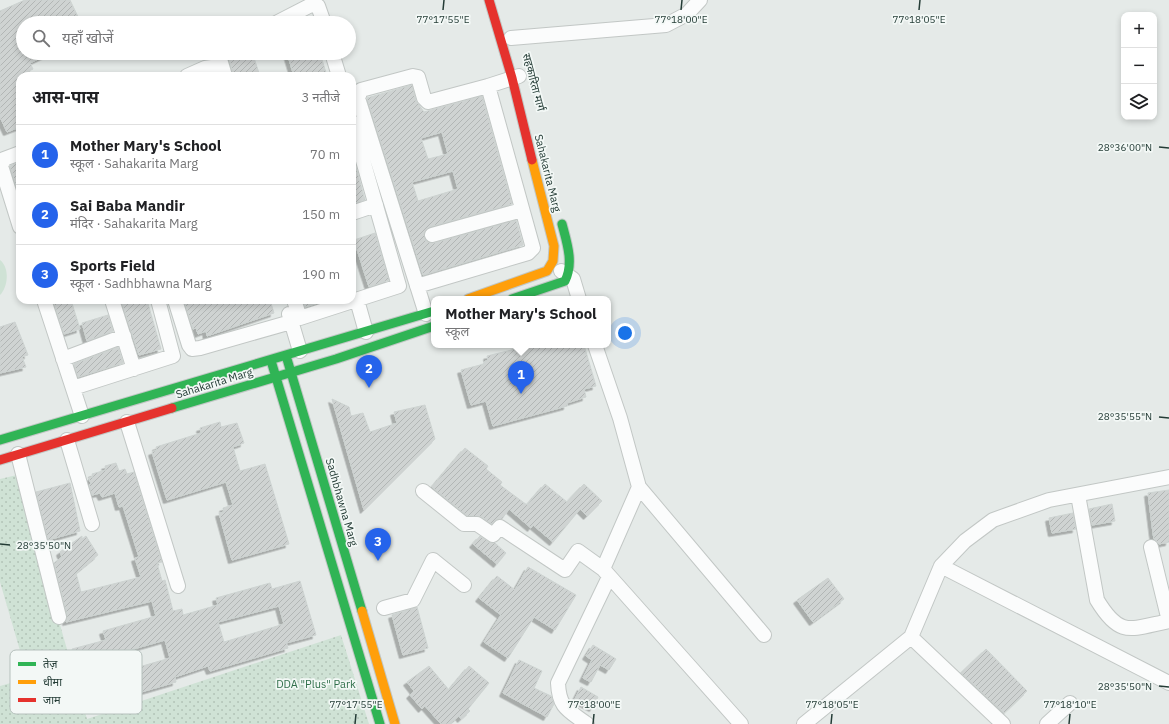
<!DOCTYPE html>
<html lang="hi">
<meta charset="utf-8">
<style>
:root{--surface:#fff;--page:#f2f2f2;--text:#202124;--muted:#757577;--line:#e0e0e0;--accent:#2563eb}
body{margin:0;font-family:"IBM Plex Sans","Noto Sans Devanagari",sans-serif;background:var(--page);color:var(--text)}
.controls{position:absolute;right:12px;top:12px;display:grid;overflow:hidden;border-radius:8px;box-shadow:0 2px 6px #0003}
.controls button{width:36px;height:36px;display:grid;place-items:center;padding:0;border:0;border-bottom:1px solid var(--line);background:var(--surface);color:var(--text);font:20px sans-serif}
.you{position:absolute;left:625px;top:333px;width:14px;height:14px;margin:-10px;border:3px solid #fff;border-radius:50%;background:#1a73e8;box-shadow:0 0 0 6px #1a73e833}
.badge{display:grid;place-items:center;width:26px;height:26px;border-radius:50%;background:var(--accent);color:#fff;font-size:13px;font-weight:700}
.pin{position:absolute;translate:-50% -33px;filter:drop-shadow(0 1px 2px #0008)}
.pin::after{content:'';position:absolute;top:21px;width:14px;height:12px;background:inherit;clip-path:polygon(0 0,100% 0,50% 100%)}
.popup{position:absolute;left:431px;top:296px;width:180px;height:52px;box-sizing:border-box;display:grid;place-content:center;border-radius:8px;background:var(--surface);filter:drop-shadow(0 1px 3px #0005);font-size:13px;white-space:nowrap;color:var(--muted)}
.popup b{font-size:15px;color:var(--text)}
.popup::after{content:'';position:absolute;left:50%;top:100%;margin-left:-8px;border:8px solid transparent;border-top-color:var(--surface)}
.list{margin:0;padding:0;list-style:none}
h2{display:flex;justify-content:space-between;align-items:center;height:52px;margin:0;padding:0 16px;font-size:17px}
h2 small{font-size:13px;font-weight:400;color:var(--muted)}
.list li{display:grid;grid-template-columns:26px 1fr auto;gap:12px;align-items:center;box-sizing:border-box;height:60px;padding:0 16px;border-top:1px solid var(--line)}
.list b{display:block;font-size:15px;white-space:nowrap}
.list p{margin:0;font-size:13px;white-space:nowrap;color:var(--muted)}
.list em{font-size:13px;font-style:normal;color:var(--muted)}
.icon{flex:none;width:22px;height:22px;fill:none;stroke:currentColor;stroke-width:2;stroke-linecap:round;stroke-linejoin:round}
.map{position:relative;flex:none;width:1169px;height:724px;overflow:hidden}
.search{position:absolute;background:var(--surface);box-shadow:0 2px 6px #0003;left:16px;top:16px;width:340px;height:44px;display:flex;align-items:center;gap:10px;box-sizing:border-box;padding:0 14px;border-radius:22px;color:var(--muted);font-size:15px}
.panel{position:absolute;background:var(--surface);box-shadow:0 2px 6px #0003;left:16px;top:72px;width:340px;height:232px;border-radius:12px}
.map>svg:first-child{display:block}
.grass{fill:#cfe2d5}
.park{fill:url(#park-dots)}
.building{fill:url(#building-hatch);stroke:#cdd3d1;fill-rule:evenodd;filter:url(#shadow)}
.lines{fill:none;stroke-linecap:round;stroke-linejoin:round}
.street-casing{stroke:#c2c7c5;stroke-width:16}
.fast-casing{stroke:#c1c7c5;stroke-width:11}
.slow-casing{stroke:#c1c7c5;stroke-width:11}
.jam-casing{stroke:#c1c7c5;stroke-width:11}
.street{stroke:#fbfcfc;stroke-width:14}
.fast{stroke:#30b455;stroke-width:9}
.slow{stroke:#ff9f0a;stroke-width:9}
.jam{stroke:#e5322d;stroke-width:9}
.ticks{fill:none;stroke:#243c36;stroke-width:1.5}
.labels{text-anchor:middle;stroke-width:3.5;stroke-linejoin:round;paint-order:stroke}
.street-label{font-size:11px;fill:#243c36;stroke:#f3f8f6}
.park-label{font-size:11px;fill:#31704b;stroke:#f3f8f6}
.key{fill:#f3f8f6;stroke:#b5c0bc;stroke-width:1}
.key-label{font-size:11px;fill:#243c36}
.ticks-label{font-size:10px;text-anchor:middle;fill:#243c36;stroke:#f3f8f6;stroke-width:3.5;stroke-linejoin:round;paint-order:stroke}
</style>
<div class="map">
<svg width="1169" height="724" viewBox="0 0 1169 724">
<defs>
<pattern id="park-dots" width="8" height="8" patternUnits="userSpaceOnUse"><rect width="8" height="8" fill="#cfe2d5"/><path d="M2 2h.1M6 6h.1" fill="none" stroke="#b2c3b7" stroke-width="1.8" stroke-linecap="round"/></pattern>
<pattern id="building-hatch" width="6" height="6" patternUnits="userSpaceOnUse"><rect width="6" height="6" fill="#cfd3d2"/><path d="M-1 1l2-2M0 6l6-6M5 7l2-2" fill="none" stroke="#b2b6b5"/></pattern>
<filter id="shadow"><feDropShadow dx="-3.5" dy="3.5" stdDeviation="0" flood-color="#0004"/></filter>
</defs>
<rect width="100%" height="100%" fill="#e5eae8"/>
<path class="grass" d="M0,260C10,268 8,287 0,295Z"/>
<path class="park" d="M17,475L87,719L341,635L369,724H0V686L28,678L0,582V479Z"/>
<path class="building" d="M25,0H70L81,23H44L40,17L23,23V53H51L30,63L33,69L29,71L31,74L20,76V127L7,132L0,117V11Z
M228,53H241L243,58L253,55L259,73L250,76H233Z
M287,53H320L327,76H294Z
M412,85L416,101L424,112L482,96L512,204L429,227L424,233L426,241L434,243L516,220L523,245L423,275L367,98ZM442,132L448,154L428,159L421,138ZM453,171L458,189L418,201L412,182Z
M352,153L365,200L352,204Z
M20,162V196H19L10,166Z
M375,233L389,280L369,287L354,240Z
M53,300H71L80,329L64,334Z
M121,300H147L161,349L139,355Z
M197,300H205L206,303L215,300H270L274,313L207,336L206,331L198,334L196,328L193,329L185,304Z
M303,300H328L305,307Z
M108,315L113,331L87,341L82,323Z
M15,322L28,355L22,357L26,367L0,373V327Z
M532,345H584L596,386L584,389L586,397L567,403V406L493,426L486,401L471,405L461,370L484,364V362L488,360L487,356Z
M118,347L123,363L78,377L74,364Z
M332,399L349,407L351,416L363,413L370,432L397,423L394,412L425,405L435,439L364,510Z
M220,422L221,427L237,423L244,443L233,447L240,471L265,464L289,544L232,560L219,513L224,512L223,508L233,505L226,482L167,500L152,452L157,450L156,447L201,433L200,428Z
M465,448L488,466L486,469L502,482L500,485L527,505L545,484L567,502L584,484L602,501L587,516L580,509L553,542L533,525L531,528L509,509L502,519H497L492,524L481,517L467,516L432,487Z
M116,463L119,471L125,469L127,474L134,472L162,562L157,563L162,581L165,580L173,611L182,609L183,615L218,605L216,598L270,583L272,589L300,581L316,635L286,643L288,648L210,671L208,666L175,677L176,682L124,697L122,691L87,700L72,649L106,640L103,631L156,616L152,601L66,622L67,615L54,563L62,557L60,552L82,536V539L86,536L98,555L76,573L81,592L141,577L135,558L139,557L123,506L119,507L115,493L102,497L100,493L92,495L89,485L91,484L89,478L93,477L92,474L106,470L105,466ZM279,606L284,624L224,642L218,622ZM165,640L170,658L108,676L102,658Z
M70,483L80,531L48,540L36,492Z
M1169,490V542L1159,544L1154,539L1153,533L1148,493Z
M1112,504L1115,521L1092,525L1089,509Z
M1073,513L1076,529L1052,533L1049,518Z
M480,536L489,542L495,543L506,553L497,564L473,544Z
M528,567L576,595L555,630L534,617L508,658L484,642L501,615L479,598L497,576L515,590Z
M828,578L844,599L813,622L797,600Z
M417,607L428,648L403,655L392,615Z
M593,645L616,659L609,670L600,665L591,682L583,678L592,660L586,656Z
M986,649L1027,691L1004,713L961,673Z
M519,660L542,671L534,688L551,696L554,704L547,717L503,693Z
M429,666L449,690L469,666L489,683L468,709L470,711L461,719L459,716L449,724H441L425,706L422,709L410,695L414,691L407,682Z
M581,687L598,697L593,708L575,699Z"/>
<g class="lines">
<defs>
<path id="street" d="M276,23L313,4L318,6L324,23
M511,38L666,25L687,14L700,0
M220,53L219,56L225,76
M332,53L339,76
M187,76L205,68L212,67L217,76
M488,86L519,76
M20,153L4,159L1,166L20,227
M352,213L376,205
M432,235L522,210
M561,271L573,279L579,299
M417,286L528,253L533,248L488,86L428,102L424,98L418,77L413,76L361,90L358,98L426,314
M44,300L82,416
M112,300L134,369
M175,300L189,345L192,349L200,348L291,322
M294,300L300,318L399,286L352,122
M357,300L366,332
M289,314L300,351
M595,345L620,418L639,487L603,569L741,724
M63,359L124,336
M73,388L173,356L158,300
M127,422L178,586
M67,440L92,524
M18,454L59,617
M639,487L764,635
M423,491L464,524H477L493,535L500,527L565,570L578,551L603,569
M1078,495L1097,600C1120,638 1130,629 1169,621
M1151,547L1169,621
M941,566L1169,683
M384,608L413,600L433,560L464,585
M911,637L1003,724
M587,724C568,710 559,708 558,683L609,577
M804,724L911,637L941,566L965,541L993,520L1049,500L1169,477
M1047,724L1070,703"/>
<path id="fast" d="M512,299L565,281C574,263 567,243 562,224
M287,359L362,611
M272,364L380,724
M172,408L336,359L434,326
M0,440L434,311"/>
<path id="slow" d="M468,299L547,271L553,261L554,246L532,160
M362,611L395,724"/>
<path id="jam" d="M489,0L512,78L532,160
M0,460L172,408"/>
</defs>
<use href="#street" class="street-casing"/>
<use href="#fast" class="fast-casing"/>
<use href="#slow" class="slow-casing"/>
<use href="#jam" class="jam-casing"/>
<use href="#street" class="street"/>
<use href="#fast" class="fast"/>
<use href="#slow" class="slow"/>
<use href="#jam" class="jam"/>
</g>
<path class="ticks" d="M443,10L444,0M681,10L682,0M919,10L920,0M1159,147L1169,148M1159,417L1169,418M0,544L10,545M1159,686L1169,687M355,724L356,714M593,724L594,714M831,724L832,714M1069,724L1070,714"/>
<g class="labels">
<g class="street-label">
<text transform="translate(534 82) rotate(75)" y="4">सहकारिता मार्ग</text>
<text transform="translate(548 173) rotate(76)" y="4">Sahakarita Marg</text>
<text transform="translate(214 383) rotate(-17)" y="4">Sahakarita Marg</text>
<text transform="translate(342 502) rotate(74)" y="4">Sadhbhawna Marg</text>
</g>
<g class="park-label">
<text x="316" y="688">DDA "Plus" Park</text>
</g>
</g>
<rect x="10" y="650" width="132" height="64" rx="6" class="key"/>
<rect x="18" y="662" width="18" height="4" fill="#30b455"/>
<rect x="18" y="680" width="18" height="4" fill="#ff9f0a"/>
<rect x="18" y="698" width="18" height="4" fill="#e5322d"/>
<g class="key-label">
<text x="43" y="668">तेज़</text>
<text x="43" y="686">धीमा</text>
<text x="43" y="704">जाम</text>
</g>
<g class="ticks-label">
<text x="443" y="23">77°17'55"E</text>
<text x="681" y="23">77°18'00"E</text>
<text x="919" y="23">77°18'05"E</text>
<text x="1125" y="151">28°36'00"N</text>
<text x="1125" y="420">28°35'55"N</text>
<text x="44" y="549">28°35'50"N</text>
<text x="1125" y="690">28°35'50"N</text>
<text x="356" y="708">77°17'55"E</text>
<text x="594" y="708">77°18'00"E</text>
<text x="832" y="708">77°18'05"E</text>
<text x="1070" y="708">77°18'10"E</text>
</g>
</svg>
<div class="controls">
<button>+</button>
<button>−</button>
<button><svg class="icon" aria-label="layers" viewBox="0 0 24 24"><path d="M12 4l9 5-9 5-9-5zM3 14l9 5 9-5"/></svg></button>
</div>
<div class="you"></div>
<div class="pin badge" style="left:521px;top:394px">1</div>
<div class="popup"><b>Mother Mary's School</b>स्कूल</div>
<div class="pin badge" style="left:369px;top:388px">2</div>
<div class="pin badge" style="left:378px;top:561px">3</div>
<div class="search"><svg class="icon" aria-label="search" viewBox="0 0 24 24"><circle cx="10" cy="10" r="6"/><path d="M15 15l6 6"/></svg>यहाँ खोजें</div>
<section class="panel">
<h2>आस-पास<small>3 नतीजे</small></h2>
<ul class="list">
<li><span class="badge">1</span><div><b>Mother Mary's School</b><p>स्कूल · Sahakarita Marg</p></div><em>70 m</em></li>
<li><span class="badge">2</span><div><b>Sai Baba Mandir</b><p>मंदिर · Sahakarita Marg</p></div><em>150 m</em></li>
<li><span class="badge">3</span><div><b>Sports Field</b><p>स्कूल · Sadhbhawna Marg</p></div><em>190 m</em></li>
</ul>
</section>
</div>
